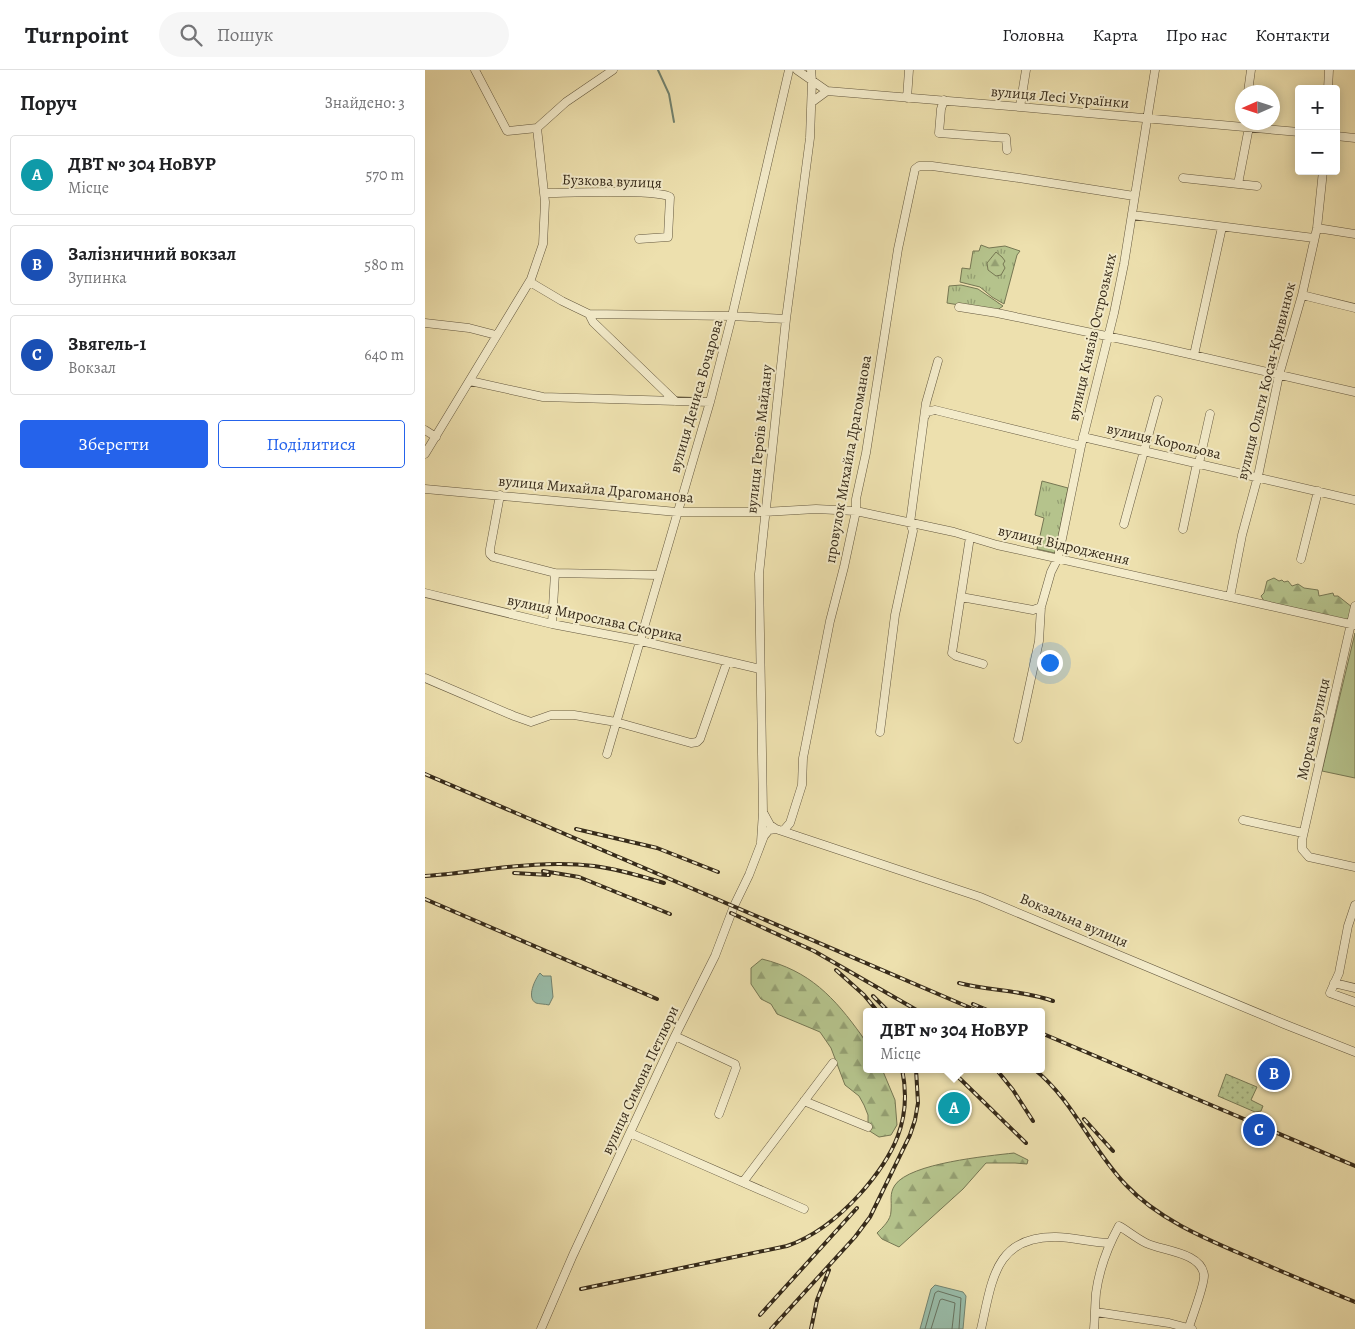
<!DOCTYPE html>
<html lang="uk">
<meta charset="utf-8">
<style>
:root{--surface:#fff;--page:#f6f6f6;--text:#202124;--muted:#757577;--line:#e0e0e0;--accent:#2563eb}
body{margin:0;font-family:Alegreya,serif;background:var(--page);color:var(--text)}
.controls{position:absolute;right:15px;top:15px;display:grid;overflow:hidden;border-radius:5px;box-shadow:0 2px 12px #0003}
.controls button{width:45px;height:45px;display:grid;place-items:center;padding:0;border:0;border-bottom:1px solid var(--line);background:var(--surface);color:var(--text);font:25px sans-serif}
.compass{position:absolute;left:810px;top:15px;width:45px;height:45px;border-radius:50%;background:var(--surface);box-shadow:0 2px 12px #0003;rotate:267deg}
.you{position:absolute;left:624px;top:592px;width:18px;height:18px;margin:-12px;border:4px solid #fff;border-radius:50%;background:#1a73e8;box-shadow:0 0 0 8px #1a73e833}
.badge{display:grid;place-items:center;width:32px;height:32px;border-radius:50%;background:var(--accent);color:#fff;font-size:16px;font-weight:700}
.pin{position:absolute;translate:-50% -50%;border:2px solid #fff;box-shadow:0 1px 5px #0006}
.popup{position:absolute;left:438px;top:938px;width:182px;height:65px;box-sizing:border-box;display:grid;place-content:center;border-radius:5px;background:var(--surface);filter:drop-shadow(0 1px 4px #0005);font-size:16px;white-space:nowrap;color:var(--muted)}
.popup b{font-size:19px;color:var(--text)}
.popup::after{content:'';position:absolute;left:50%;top:100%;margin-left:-10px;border:10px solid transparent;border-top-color:var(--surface)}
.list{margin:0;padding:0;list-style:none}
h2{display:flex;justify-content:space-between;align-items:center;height:65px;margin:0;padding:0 20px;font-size:21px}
h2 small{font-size:16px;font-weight:400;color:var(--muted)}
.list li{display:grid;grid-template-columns:32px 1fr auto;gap:15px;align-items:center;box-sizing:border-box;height:80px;margin:0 10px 10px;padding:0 10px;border:1px solid var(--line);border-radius:5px}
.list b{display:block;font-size:19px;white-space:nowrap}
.list p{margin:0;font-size:16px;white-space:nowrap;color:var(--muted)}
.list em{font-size:16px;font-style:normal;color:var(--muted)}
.actions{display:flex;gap:10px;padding:15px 20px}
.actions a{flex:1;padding:11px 0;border:1px solid var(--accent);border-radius:5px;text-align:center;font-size:18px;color:var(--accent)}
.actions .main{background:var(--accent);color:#fff}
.icon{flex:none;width:28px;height:28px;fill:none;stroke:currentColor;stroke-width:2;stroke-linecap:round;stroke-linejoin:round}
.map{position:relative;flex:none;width:930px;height:1259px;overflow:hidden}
header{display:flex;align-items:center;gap:30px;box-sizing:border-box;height:70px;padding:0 25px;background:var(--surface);border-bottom:1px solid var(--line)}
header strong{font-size:24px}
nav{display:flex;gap:28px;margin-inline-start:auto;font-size:18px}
.search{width:350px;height:45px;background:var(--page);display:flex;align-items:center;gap:12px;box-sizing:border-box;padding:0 18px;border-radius:28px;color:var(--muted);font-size:19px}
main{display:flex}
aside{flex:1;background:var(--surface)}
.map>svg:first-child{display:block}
.grass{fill:url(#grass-tufts);stroke:#767753}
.forest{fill:url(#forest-firs);stroke:#767753}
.park{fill:url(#park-dots);stroke:#767753}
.pitch{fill:#b5c38c;stroke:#767753}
.water{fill:#99bdaa;stroke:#728370}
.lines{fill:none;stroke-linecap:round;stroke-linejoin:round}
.shore{stroke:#687462;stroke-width:1}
.stream{stroke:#728370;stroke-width:2}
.minor-casing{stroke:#64583f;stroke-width:9}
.minor{stroke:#f3ebca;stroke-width:8}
.rail-casing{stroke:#372b1a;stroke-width:4}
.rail{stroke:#f3ebca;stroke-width:2;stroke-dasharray:5.5;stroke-linecap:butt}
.labels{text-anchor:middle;stroke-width:4;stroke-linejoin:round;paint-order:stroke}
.street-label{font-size:15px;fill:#372b1a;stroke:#f3ebca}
</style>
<header>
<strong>Turnpoint</strong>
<div class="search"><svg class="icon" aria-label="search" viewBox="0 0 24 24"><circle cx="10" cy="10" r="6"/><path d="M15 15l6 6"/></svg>Пошук</div>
<nav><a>Головна</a><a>Карта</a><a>Про нас</a><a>Контакти</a></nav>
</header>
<main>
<aside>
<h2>Поруч<small>Знайдено: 3</small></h2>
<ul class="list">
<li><span class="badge" style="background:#0f9aa8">A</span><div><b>ДВТ № 304 НоВУР</b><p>Місце</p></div><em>570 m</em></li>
<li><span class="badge" style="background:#1a4fb4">B</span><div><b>Залізничний вокзал</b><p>Зупинка</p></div><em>580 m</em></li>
<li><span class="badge" style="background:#1a4fb4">C</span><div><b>Звягель-1</b><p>Вокзал</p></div><em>640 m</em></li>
</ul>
<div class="actions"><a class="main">Зберегти</a><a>Поділитися</a></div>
</aside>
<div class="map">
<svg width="930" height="1259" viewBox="0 0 930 1259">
<defs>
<pattern id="grass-tufts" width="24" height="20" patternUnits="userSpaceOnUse" patternTransform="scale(1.25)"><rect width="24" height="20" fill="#b5c38c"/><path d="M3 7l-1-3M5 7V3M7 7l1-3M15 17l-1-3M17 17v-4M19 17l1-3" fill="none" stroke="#949f72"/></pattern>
<pattern id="forest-firs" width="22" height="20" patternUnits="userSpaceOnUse" patternTransform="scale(1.25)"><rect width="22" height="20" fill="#b5c38c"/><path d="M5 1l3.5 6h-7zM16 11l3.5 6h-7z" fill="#949f72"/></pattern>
<pattern id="park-dots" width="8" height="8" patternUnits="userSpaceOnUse" patternTransform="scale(1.25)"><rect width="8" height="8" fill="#b5c38c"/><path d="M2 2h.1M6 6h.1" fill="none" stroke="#949f72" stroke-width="1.8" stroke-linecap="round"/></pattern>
</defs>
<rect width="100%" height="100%" fill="#ede0ae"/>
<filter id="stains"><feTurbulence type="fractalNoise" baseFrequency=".004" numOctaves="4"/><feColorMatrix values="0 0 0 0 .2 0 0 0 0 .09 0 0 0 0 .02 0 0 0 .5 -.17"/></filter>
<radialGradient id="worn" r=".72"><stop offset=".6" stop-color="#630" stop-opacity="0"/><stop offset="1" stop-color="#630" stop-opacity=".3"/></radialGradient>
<path class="grass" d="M556,175L564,178L580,176L595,181L592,185L579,234L567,227L555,217L535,212L537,198L545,199L548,181H554Z
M536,215L553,219L578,236L571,241L522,233L524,216Z
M617,411L643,418L630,483L612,479L619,448L610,445Z"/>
<path class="forest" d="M571,182L577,187L580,191L578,194L580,198L576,205L571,206L563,200L562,193Z
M849,508L854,511L857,510L859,512L863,511L867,516L873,514L879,518L893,520L894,526L908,523L909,526H913L927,537L923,549L919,550L891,544L887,541H883L839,531L836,526L839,523L842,511Z
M337,889C385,901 409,927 437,966L441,973L442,999H457L470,1030L472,1055L466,1065L454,1067L443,1060V1045L439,1035L434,1026L420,1015L406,978L395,962L352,944L346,934L336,929L326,914V898Z
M589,1083L603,1090L602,1094L590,1093H561L538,1119L474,1177L457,1169L452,1163C458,1157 466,1150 466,1141C467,1130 464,1124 470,1115C485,1093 563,1086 589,1083Z"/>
<path class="park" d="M801,1004L832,1017L826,1030L838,1036L836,1041L830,1042L793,1026Z"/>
<path class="pitch" d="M930,563V708L897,701Z"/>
<path class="water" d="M115,903L118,906H126L128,927L124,935C120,934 114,934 111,933C101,928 110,909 115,903Z
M510,1215L538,1222L541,1226L538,1259H495L506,1219Z"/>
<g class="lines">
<path class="shore" d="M500,1259L510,1223L513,1221L536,1228L534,1259
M506,1259L515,1230L517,1229L530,1233L527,1259"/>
<path class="stream" d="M233,0L244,24L249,52"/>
<defs>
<path id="minor" d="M50,0L82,61L112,58
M372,0L402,21L595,37L874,62
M903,19L904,0
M823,22L826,0
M482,28L484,0
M519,30L516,39L514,63L581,68L582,80
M387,32L402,21
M595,37L601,0
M112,58L141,32L188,0
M911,66L930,68
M758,108L832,116
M813,114L824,57
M119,123C140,123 232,119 245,127L243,167L214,169
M707,145L889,168
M892,158L930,164
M105,212L137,231L164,244L168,252L250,331
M877,225L930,238
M534,237L572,243L729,276L930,322
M164,244L307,246L361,249
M0,253L44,258L71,265
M769,285L797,157
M45,311L118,327L285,332
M500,346L502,342L510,340L656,376
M0,360L11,367
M658,367L930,430
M0,384L106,209L118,174L120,132L112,58
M774,393L785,344
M0,419L252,442H339L391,439L431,441L529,462L572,475L930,555
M75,425L65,479V484L68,487L130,503L233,505
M699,454L733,330
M758,459L772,393
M545,467L527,583L531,586L558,594
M876,489L893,421
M0,523L127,554L216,571L335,599
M536,527L608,540L616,537
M805,527L817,465L833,406L854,305L877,225L892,158L898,101
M930,536L877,770V779L884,787L930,797
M127,554L130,503
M0,608L89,646L106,652L126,645H149L191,652L266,673L272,672L275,669L302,592
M455,662L470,545L488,461L485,453L501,333L513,291
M593,669L614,571L616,537L626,502L633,488L656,376L689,243L699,194L730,0
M182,684L285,332L307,246L364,0
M818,750L878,763
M351,759L555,827L859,954L930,982
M358,761L365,753L377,715L378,688L405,551L419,497L431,441V429L441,383L473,179L490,99L494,96H507L594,108L709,126
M336,772L338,742L334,504L361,249L385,68L387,11L386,0
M930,835L923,856L914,903L905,923L930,932
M909,913L930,918
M250,966L310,994L311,998L294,1044
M379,1031L443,1057
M205,1063L379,1139
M318,1112L408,993
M671,1242L744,1253L767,1259
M116,1259L148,1185L250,966L290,886L309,836L324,805L339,766L344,760L351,759L345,755L339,744
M556,1259C567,1212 569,1166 631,1167C649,1167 667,1173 685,1173
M669,1259C670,1247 670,1235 671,1223C674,1201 683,1176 694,1156C703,1161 711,1168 721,1173C737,1181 776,1182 779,1205C780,1214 767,1247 764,1257"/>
</defs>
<use href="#minor" class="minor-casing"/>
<use href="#minor" class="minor"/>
<defs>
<path id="rail" d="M0,704L555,942
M151,759L232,778L293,802
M118,801L154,807L245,844
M89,803L124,805
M0,806C55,802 113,789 169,796C193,799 216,806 239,813
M0,829L232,929
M306,843L389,881L495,942
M411,900L439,925L453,942
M534,913C565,921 598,920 628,931
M448,926L464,942
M548,934L567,942
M616,963L930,1096
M525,999L601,1073
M571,999L588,1020L608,1051
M609,999C649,1031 666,1079 701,1115C735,1151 784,1170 828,1189C862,1204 896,1218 930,1232
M659,1049L688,1081
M156,1219L362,1176C391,1166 414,1147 435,1124C468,1087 488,1050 477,999
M335,1245L432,1138
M346,1259L430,1167L445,1147L485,1065L490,1050L493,1033L491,999
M386,1259L392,1230L404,1200"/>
</defs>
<use href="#rail" class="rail-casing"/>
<use href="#rail" class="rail"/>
</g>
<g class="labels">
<g class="street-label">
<text transform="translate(635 27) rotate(5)" y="5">вулиця Лесі Українки</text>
<text transform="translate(187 111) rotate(2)" y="5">Бузкова вулиця</text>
<text transform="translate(667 267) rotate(-77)" y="5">вулиця Князів Острозьких</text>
<text transform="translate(841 311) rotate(-76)" y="5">вулиця Ольги Косач-Кривинюк</text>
<text transform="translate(271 326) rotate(-74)" y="5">вулиця Дениса Бочарова</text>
<text transform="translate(334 369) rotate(-84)" y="5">вулиця Героїв Майдану</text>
<text transform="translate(739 371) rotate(13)" y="5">вулиця Корольова</text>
<text transform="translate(423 389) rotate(-80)" y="5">провулок Михайла Драгоманова</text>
<text transform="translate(171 419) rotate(5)" y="5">вулиця Михайла Драгоманова</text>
<text transform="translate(639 475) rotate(13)" y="5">вулиця Відродження</text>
<text transform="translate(170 548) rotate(12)" y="5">вулиця Мирослава Скорика</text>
<text transform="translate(888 659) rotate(-77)" y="5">Морська вулиця</text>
<text transform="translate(649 850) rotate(23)" y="5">Вокзальна вулиця</text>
<text transform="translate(215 1010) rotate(-65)" y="5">вулиця Симона Петлюри</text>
</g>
</g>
<rect width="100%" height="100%" filter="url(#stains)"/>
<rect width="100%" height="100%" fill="url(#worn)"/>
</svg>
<div class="controls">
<button>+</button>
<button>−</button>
</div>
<svg class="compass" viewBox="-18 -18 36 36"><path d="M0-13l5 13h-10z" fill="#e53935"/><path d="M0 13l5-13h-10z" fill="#757577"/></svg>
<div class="you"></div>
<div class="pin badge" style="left:529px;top:1038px;background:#0f9aa8">A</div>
<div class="popup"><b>ДВТ № 304 НоВУР</b>Місце</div>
<div class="pin badge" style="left:849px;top:1004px;background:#1a4fb4">B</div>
<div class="pin badge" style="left:834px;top:1060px;background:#1a4fb4">C</div>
</div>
</main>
